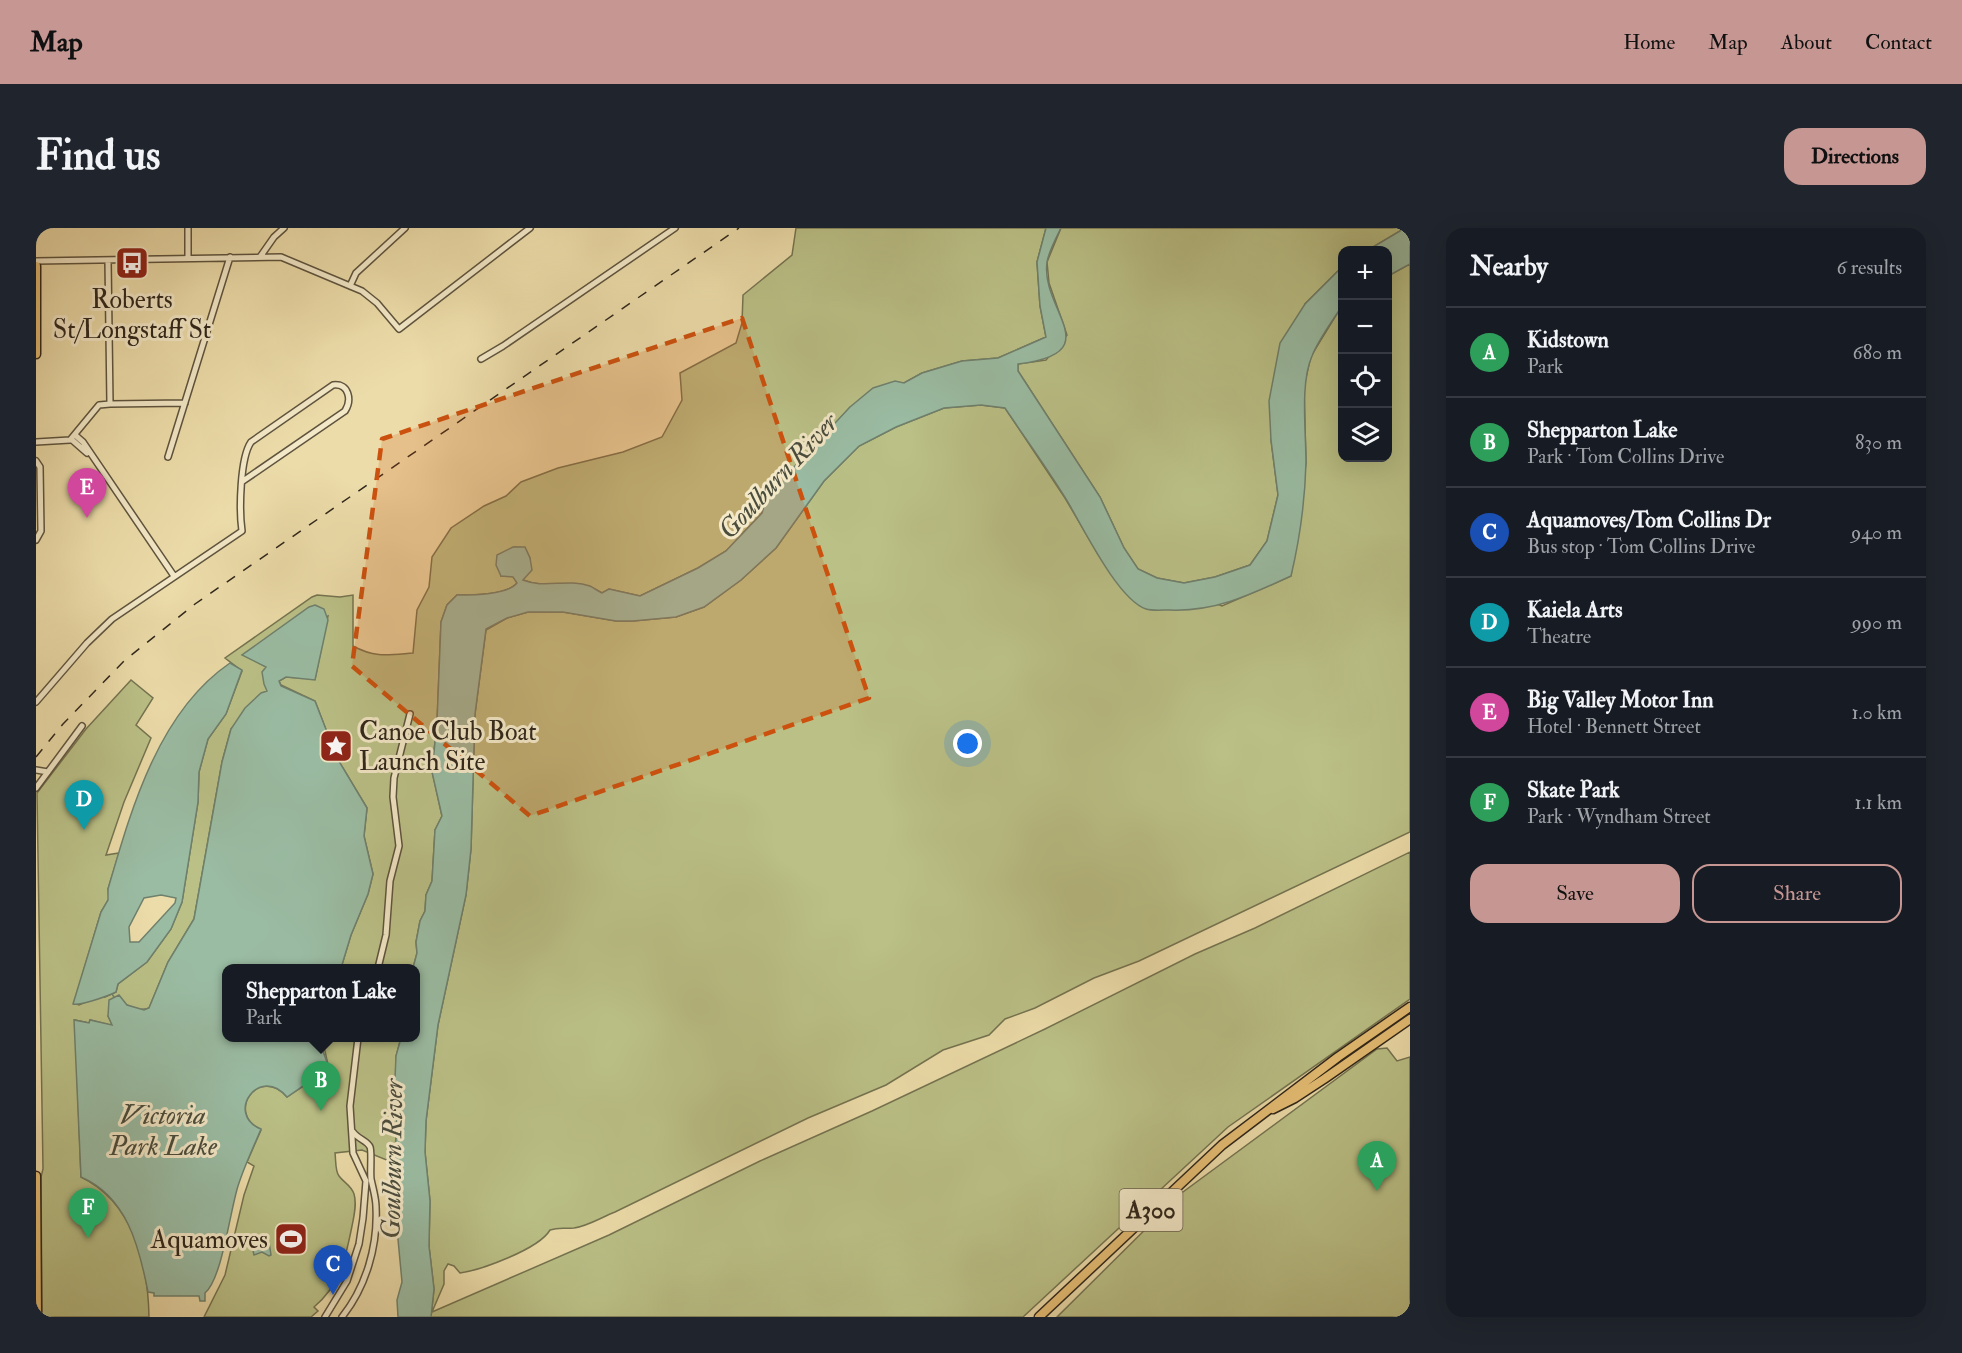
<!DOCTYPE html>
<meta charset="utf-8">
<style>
:root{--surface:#171b24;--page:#20242c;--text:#f1f3f6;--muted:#9ea1a6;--line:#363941;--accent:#c59692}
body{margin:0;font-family:"IM FELL Double Pica",serif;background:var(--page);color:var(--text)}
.controls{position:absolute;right:18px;top:18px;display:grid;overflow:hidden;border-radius:12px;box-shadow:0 6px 24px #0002}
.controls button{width:54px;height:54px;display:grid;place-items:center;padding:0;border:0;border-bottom:2px solid var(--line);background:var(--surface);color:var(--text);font:30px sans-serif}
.you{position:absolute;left:932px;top:516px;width:21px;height:21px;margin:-15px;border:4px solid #fff;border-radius:50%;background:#1a73e8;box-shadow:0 0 0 9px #1a73e833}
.badge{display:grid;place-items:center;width:39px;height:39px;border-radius:50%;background:var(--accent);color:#fff;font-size:20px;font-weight:700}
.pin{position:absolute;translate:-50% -50px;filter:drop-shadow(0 2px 3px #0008)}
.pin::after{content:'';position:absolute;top:32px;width:21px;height:18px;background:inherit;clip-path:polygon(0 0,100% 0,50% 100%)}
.popup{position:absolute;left:186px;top:736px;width:198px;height:78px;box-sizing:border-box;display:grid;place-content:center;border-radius:12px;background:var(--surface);filter:drop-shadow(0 2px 4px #0005);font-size:20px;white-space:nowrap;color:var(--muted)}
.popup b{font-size:22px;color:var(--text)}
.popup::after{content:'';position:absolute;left:50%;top:100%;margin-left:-12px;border:12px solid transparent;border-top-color:var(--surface)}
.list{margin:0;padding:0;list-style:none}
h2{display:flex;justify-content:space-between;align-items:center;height:78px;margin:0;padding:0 24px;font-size:26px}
h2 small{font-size:20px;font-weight:400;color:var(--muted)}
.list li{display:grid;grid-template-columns:39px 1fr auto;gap:18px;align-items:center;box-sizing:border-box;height:90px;padding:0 24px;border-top:2px solid var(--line)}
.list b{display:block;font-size:22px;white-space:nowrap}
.list p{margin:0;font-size:20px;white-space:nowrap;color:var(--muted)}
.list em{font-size:20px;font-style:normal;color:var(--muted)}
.actions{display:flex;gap:12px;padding:18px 24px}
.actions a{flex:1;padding:14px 0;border:2px solid var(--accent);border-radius:18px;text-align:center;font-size:21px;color:var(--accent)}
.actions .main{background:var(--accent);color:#111}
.icon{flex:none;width:33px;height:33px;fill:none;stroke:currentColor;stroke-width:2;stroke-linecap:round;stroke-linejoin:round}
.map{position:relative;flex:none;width:1374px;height:1089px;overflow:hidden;border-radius:18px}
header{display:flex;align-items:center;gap:36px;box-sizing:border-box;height:84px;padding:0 30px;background:var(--accent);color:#111}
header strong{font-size:28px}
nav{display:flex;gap:33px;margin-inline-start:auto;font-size:21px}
.intro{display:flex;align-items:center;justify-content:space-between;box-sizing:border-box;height:144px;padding:0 36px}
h1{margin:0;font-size:42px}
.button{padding:15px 27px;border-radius:18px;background:var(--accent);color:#111;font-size:21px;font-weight:700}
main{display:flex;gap:36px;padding:0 36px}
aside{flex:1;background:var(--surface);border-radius:18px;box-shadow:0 6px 24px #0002}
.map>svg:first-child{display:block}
.green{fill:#bac086;stroke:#747350;stroke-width:1.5}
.water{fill:#9abca3;stroke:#6f806d;stroke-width:1.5;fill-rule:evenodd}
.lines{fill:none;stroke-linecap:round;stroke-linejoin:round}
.stream{stroke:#6f806d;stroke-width:1.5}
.minor-casing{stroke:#5e543e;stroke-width:8}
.trunk-casing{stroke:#2f261b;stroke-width:11}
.minor{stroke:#f3e8c7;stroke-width:5}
.trunk{stroke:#e6be74;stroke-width:8}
.rail{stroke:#2f261b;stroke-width:1.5;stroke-dasharray:10 10;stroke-linecap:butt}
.marked{fill:#cc510e;fill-opacity:0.2;stroke:#cc510e;stroke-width:4.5;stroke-dasharray:12 8;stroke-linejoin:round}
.labels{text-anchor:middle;stroke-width:6;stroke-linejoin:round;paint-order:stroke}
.shield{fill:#f3e8c7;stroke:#6a604f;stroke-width:1.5}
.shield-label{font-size:24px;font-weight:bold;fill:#2f261b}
.poi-label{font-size:26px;fill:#2f261b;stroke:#f3e8c7}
.water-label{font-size:27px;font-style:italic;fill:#4a4c3d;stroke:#f3e8c7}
</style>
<header>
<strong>Map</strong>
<nav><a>Home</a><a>Map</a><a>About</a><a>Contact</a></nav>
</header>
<div class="intro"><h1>Find us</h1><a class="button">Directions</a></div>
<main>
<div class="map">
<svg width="1374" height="1089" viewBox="0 0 1374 1089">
<rect width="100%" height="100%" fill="#ecdca9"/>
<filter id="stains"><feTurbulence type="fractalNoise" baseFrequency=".00333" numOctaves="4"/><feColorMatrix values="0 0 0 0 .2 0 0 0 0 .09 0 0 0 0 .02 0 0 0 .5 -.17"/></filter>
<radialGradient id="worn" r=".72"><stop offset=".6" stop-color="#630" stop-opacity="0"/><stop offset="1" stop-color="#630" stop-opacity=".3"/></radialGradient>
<path class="green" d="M760,0H1010L1001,34L1004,78L1010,109L962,130L926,133L886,145L868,155L814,179L729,275L726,285L690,323L662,340L604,368L573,361L566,365C535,347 515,363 487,352L494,330L489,320L478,319L465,348H477L481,355C472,367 436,367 421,367L411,377L405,394L401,494L396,543L406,588L399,602L396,653L390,667L389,683L384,693L380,714L381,725L377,740H305L315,707L332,666L337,646L328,608L331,580L301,530L279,473L245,457L243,453L250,449L279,451L292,388L207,427L231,439L232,463L195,501L186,534L158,691L132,734L113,780C105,783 99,780 91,777L72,788L77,798L54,792L53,795L39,792L45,949C97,974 112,1035 113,1089H6L5,949L7,941L1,565L50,501L95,452L117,470L100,497L115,510L88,574L70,627L83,625L72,661L73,671L65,684L38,775L43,777L59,770L69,769L80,764L82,756L111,734L135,701L146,674L162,574L163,544L172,511L190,486L206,443L189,430L276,369L281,367L304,369L317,367V418C339,430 352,427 377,425L381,382L393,359L396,329L415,300L448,278L470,268L485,254L522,240L587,224L626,209L646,172L644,145L700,115L706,95L707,67L756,27Z
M1025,0H1369L1332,22H1306V39L1269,76L1235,212L1242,267L1231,313L1214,337L1179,349L1148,355L1121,350L1102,341L1088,320L1064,269L982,143V136L1010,132L1031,107L1013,55L1011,34Z
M1374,36V604L1103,733L1058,750L999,780L969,791L953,807L907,822L850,857L772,890L579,984C566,989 552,998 538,1000C528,1001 523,999 514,1002C503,1021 445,1042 424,1045L418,1038L412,1036L408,1043V1056L396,1084L573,1007L724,933L836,883L1009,801L1159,726L1219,700L1374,624V771L1192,899L987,1089H395L398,1061L393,1018L394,973L389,924L390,893L402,797L430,667L435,621L439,486L450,402L471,390L492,384H527L580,393H597L640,389L668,379L705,352L740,320L788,253L823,218L860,199L908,180L945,177L969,180L1029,270L1063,328L1186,378L1255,348L1270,235L1268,158L1275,128L1302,84L1306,80V230H1352V48Z
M286,810H365L360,828L361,895L358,935L326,922L299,925C300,932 299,943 303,948C308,955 315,957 318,966C321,976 318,988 316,998C309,1033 304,1057 278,1079L282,1083L275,1089H168L189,1047L208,967L218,938L211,934L225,902C189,885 223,837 251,869L293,841Z
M1351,820L1361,833L1374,829V1089H1021L1147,964L1341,821Z"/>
<path class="water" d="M1010,0H1025C1020,10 1013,23 1011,34C1004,82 1074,125 982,136V143L1064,269L1088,320L1102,341L1121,350L1148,355L1179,349L1214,337L1231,313L1242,267L1235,212L1233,173L1244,115L1269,76L1306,39V80L1302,84C1293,98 1282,113 1276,128C1264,155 1270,203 1270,234C1269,273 1264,310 1255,348C1214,367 1179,384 1133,382C1126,382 1116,383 1110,381C1081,371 1046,297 1030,271C1011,240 989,210 969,180L945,177L908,180L860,199L823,218L788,253L740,320L705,352L668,379L640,389L597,393H580L527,384H492L471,390L450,401L439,486L435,621L430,667L402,797L390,893L389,924L394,973L393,1018L398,1061L395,1089H362L361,1072L366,1054L357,958L361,895L359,850L360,828L365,810H380V740H377L381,725L380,714L384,693L389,683L390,667L396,653L399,602L406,588L396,544L401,494L405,394L411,377L421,367C436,367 472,367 481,355L477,349L465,348L460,337L461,327L477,319H489L494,330L496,342L487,352C508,361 532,350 554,358C558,360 562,363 566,365L573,361L604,368L662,340L690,323L726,285L729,275L758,239L814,179L837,160L859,153L868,155L886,145L926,133L962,130L1010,109L1004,78L1001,34Z
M1369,0H1374V36L1352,48V22H1332Z
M279,377L288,381L292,392L279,452L250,449L243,453L245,458L279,473L301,530L331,580L328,608L337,646L332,666L315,707L305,740H190V810H286L287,823L293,840L251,869C224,836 188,886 225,901C217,920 208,939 202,958C194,983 186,1051 169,1065V1073H164L163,1068H118V1065L112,1064C103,1018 91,969 45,949L38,792L53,795L54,792L76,797L72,788L73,772L83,767L91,777L108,782L113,780L132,734L158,691L186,534L195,501L209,480L225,465L231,463L228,456L226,444L230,439L206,427L273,379Z
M194,435L206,442L190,486L172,511L163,544L162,574L146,674L135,701L111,734L82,756L80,764C72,768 44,778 37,776L65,684L72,672V661C95,582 122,484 194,435ZM125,667L140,670L139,675L103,714H94L93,699L108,670Z
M228,1012L233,1014L235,1027L233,1028L226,1024L218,1027L215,1014L223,1016Z"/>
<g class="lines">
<path class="stream" d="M76,766L78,769"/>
<defs>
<path id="minor" d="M152,0V30
M224,29L238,9L248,0
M0,33L245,29L326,63L341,75L363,101L494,0
M314,58L320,45L369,0
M445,131L467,118L639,0
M74,176L149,175
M39,207L47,214L138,348
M35,211L51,225
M0,214L34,212L63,177L74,176L72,32
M132,229L194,29
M0,233L4,239L5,303L0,312
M0,474L51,415L76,391L206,303C203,282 204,230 215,214L297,157C313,155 316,172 309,183L207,253
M0,542L12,544
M0,560L46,498
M342,740L350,707L354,653L363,618L357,569L358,550L374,486
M289,1089L311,1053L323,1016L327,990L330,953L317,925L314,878L322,810
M306,1089C330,1059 342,1018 340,979C340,970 337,961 335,951C334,944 336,923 334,919C332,913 322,911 317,904"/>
<path id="trunk" d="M0,38V126
M1237,881L1259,870L1288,851L1374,791
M0,948L1,1089
M1003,1089L1186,917L1302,829L1374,779"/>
</defs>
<use href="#minor" class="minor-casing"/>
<use href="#trunk" class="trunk-casing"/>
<use href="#minor" class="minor"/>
<use href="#trunk" class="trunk"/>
<path class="rail" d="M0,529L27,496L88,433L159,376L703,0"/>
</g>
<path class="marked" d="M706,90L833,470L494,588L316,438L346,211Z"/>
<defs>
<symbol id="bus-square" viewBox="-11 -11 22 22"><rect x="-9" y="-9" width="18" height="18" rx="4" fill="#8f2418" stroke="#f3e8c7"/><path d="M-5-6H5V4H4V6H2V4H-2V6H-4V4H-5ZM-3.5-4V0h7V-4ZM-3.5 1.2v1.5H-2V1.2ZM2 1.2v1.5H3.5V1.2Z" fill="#fff"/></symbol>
<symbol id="sight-square" viewBox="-11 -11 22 22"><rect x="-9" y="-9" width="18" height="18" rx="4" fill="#8f2418" stroke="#f3e8c7"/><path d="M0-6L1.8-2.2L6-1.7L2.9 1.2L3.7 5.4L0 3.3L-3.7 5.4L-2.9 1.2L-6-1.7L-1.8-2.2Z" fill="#fff"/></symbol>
<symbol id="stadium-square" viewBox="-11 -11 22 22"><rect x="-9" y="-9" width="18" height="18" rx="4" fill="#8f2418" stroke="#f3e8c7"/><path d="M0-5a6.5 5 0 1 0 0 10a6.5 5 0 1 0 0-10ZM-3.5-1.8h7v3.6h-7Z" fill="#fff"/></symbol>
</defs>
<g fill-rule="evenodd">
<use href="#bus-square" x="77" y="16" width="38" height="38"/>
<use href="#sight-square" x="281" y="499" width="38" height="38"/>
<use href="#stadium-square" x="236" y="992" width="38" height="38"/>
</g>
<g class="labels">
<rect class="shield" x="1083.5" y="961" width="63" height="42" rx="4.5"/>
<g class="shield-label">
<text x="1115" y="990">A300</text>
</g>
<g class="poi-label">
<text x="96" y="80">Roberts<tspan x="96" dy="30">St/Longstaff St</tspan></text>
<text x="323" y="512" text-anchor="start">Canoe Club Boat<tspan x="323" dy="30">Launch Site</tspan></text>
<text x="232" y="1020" text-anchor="end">Aquamoves</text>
</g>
<g class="water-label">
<text transform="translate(742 248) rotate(-47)" y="9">Goulburn River</text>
<text x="127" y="896">Victoria<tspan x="127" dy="31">Park Lake</tspan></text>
<text transform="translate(356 931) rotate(-89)" y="9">Goulburn River</text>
</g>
</g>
<rect width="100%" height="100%" filter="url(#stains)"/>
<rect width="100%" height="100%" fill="url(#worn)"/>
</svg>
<div class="controls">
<button>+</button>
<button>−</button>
<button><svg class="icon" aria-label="locate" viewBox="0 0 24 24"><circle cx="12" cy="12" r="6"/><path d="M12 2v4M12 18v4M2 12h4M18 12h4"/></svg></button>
<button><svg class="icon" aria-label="layers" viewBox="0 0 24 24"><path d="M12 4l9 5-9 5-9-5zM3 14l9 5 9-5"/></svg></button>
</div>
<div class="you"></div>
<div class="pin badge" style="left:1341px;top:963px;background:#2e9e5b">A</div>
<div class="pin badge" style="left:285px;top:883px;background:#2e9e5b">B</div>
<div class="popup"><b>Shepparton Lake</b>Park</div>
<div class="pin badge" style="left:297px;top:1067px;background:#1a4fb4">C</div>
<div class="pin badge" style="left:48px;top:602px;background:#0f9aa8">D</div>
<div class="pin badge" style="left:51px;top:290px;background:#d1479c">E</div>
<div class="pin badge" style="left:52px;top:1010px;background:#2e9e5b">F</div>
</div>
<aside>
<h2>Nearby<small>6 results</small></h2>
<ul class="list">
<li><span class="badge" style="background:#2e9e5b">A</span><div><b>Kidstown</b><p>Park</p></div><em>680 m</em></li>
<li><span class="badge" style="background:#2e9e5b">B</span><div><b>Shepparton Lake</b><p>Park · Tom Collins Drive</p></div><em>830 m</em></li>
<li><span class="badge" style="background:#1a4fb4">C</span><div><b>Aquamoves/Tom Collins Dr</b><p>Bus stop · Tom Collins Drive</p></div><em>940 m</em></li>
<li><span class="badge" style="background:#0f9aa8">D</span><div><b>Kaiela Arts</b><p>Theatre</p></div><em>990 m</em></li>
<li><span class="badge" style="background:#d1479c">E</span><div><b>Big Valley Motor Inn</b><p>Hotel · Bennett Street</p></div><em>1.0 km</em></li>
<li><span class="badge" style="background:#2e9e5b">F</span><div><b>Skate Park</b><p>Park · Wyndham Street</p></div><em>1.1 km</em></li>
</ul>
<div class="actions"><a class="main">Save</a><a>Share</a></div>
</aside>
</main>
